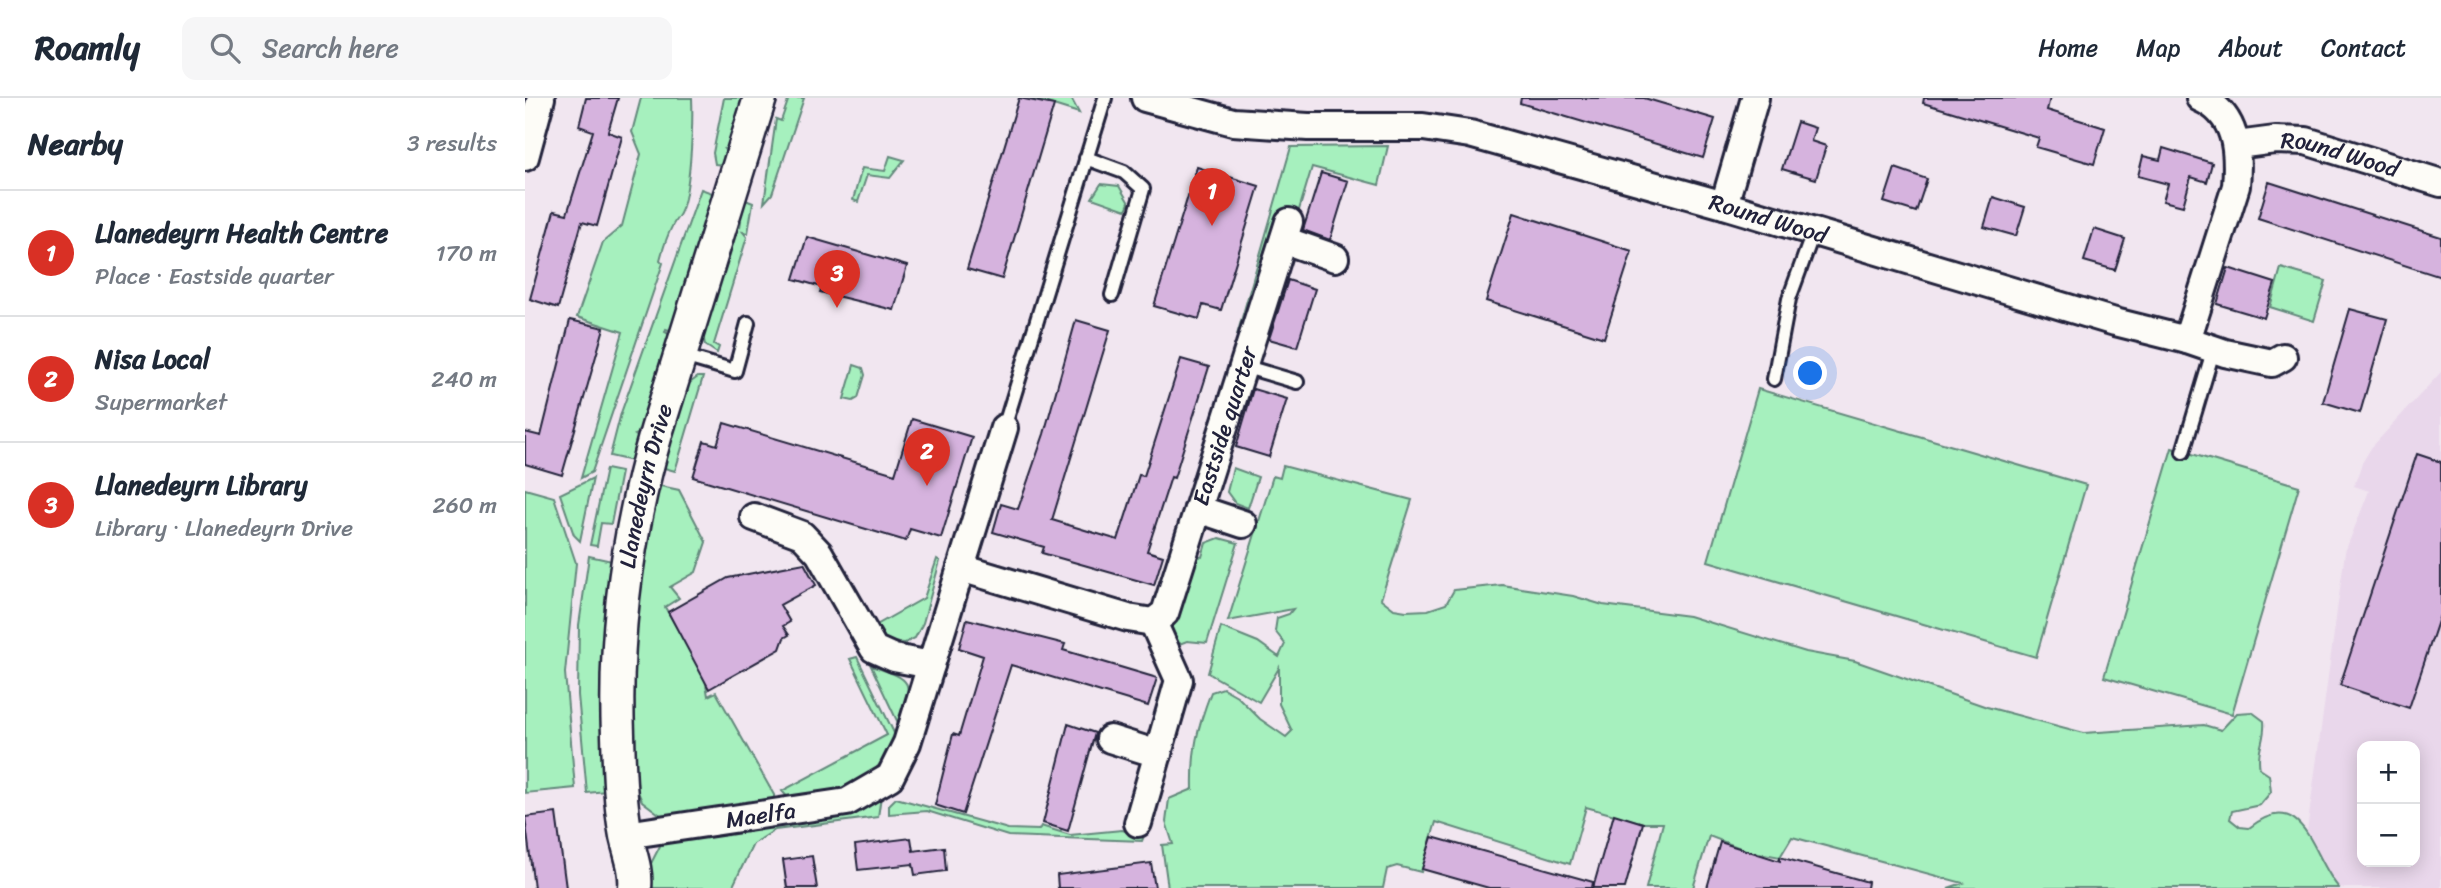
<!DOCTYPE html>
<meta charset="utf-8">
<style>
:root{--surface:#fff;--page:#f6f6f7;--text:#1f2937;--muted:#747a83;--line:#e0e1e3;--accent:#d93025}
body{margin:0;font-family:Sriracha,sans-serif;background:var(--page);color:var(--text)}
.controls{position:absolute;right:21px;bottom:21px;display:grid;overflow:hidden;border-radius:14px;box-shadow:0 4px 18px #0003}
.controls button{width:63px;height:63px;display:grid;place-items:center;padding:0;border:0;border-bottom:2px solid var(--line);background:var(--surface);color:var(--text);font:35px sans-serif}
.you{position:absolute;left:1286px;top:276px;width:24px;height:24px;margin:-18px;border:5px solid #fff;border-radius:50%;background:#1a73e8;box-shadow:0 0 0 10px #1a73e833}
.badge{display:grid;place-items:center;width:46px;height:46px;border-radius:50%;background:var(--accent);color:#fff;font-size:23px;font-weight:700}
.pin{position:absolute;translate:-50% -58px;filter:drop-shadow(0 2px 4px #0008)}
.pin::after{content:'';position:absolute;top:37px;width:24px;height:21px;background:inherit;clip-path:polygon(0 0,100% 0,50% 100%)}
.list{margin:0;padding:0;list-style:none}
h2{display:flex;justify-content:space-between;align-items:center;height:91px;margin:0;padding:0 28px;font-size:30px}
h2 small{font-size:23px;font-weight:400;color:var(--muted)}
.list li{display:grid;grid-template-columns:46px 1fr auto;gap:21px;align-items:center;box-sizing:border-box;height:126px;padding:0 28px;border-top:2px solid var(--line)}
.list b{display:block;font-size:26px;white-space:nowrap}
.list p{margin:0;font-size:23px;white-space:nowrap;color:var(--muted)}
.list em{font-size:23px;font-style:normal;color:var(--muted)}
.icon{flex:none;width:38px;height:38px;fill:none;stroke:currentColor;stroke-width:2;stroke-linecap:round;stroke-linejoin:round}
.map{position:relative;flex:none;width:1916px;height:790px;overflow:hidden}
header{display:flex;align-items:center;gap:42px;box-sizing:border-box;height:98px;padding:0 35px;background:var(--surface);border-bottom:2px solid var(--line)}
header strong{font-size:33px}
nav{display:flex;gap:38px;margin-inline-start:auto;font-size:24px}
.search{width:490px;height:63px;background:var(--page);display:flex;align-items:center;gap:18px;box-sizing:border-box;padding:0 24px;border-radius:14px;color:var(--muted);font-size:26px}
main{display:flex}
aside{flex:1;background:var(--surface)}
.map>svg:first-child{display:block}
.built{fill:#e9d7eb;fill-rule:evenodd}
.green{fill:#a6f0be;stroke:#64897c;stroke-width:2}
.building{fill:#d6b3de;stroke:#22223b;stroke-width:2}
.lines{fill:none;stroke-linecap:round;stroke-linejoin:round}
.service-casing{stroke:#22223b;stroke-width:18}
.minor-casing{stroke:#22223b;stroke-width:32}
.tertiary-casing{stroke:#22223b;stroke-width:37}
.service{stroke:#fdfcf7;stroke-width:12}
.minor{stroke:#fdfcf7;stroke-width:26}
.tertiary{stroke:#fdfcf7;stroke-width:32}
.labels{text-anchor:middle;stroke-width:5;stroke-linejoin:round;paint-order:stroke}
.street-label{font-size:23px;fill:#22223b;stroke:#fdfcf7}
</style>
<header>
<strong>Roamly</strong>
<div class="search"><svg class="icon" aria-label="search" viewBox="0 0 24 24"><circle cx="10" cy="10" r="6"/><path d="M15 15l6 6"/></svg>Search here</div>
<nav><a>Home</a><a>Map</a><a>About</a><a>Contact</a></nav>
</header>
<main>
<aside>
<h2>Nearby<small>3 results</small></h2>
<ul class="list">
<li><span class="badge">1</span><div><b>Llanedeyrn Health Centre</b><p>Place · Eastside quarter</p></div><em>170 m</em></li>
<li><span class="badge">2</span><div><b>Nisa Local</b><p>Supermarket</p></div><em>240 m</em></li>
<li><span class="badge">3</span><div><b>Llanedeyrn Library</b><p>Library · Llanedeyrn Drive</p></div><em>260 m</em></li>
</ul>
</aside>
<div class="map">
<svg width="1916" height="790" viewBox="0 0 1916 790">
<rect width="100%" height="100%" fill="#f1e6f0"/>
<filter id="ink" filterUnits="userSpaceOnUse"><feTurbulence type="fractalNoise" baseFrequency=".0143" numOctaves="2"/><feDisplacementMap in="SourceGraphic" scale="14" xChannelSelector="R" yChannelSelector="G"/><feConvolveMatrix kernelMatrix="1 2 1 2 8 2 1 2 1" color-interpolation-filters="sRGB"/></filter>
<g filter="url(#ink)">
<path class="built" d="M1916,274V790H1814L1805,780L1782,733L1820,454L1844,393L1829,388L1837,365L1846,350ZM1837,648H1890V764H1837Z"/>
<path class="green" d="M116,0H167C168,24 166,101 153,119C145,129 139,147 135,162L138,165L67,374L56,380L98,234L52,219L78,144L97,128L116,56L107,34Z
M199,0H219L205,50L199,51L202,54L199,67L190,66L188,55Z
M264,0H279L247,96L239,105L251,21L256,23Z
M506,0H546L554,15Z
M863,48L854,87L787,69L771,122L712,237L766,49Z
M365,58L379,62L365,80L342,77L333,104L328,102L337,70L360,73Z
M576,86L594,88L604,105L601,112L567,100Z
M176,91L190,96L148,233L141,231L140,234L146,237L115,335L110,337L114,340L107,363L85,358L96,315Z
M218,101L228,105L223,135L218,134L222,139L189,246L194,249L192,255L180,247L177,232L210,127L215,129L216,123L212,122Z
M1756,170L1801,183L1789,223L1745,209Z
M329,267L338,270L340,277L333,300L328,303L319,301Z
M173,279H178L150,373L136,369L159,289Z
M1233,291L1561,387L1511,559L1183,463Z
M1647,350L1774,388L1707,616L1579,579Z
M758,368L887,402L856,501L869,511L881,513L903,512L921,506L929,492L977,487L1048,498L1078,507L1164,518L1281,554L1330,563L1462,609L1559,635L1679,627L1696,632L1712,615L1727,614L1739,623C1741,641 1731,652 1735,671L1744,677L1746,694L1735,707L1707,713L1705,721L1715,729L1724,730C1780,686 1787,760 1814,790H1423L1438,785L1267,739L1255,759L1223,753L1184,738L1168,790H1121L1138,725H1118L1061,709L1045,766L911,724L896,774L872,768L862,771L858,790H643L637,747L648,746L641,724L644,701L668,691C667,652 672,631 686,594L698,590L712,598L735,621L761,639L767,633L754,606V570L734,604L683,575L696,529L733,544L754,559L760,546L750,533L752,520L764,516L768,511L703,523L748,378L755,380Z
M708,370L733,379L723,410L710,405L702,394Z
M81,371L96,374L86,426L76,425L72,448L65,447Z
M68,380L55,443L49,437L35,396Z
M131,387L154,392L181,444L171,474L145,489L154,500L140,509L180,580L183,598L191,594L249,697V706L138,719L117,703L111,690L107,638L112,504Z
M0,391L29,399L51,465L40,575L50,690L0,695Z
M694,440L713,445L682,545L662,543L649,548L643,535L644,526L670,458L677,459L681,445Z
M64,458L87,463L76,578L81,693L62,695L53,597L54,527Z
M412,461L415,463L398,525L390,540L380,545L360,544L348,529L399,500Z
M332,559L371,639C342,697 323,691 265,702L257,693L362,637L325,561Z
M346,568C390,582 388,584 374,627Z
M356,698L353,719L250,732L228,746L207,790H121L120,777L136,746L315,718Z
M371,700L483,731L514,732L516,728L545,737L597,732L619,738L617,743L483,738L402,713L364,716V707Z"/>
<path class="building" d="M61,0H93L83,34L97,39L72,128L57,124L33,210L5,201L29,113L42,116L68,33L54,28Z
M494,0L529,7L477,181L442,171Z
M996,0H1119L1190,21L1178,60L995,5Z
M1399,0H1525L1522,12L1580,30L1569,66L1511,49L1514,40L1398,5Z
M1272,24L1290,30L1286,43L1301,48L1291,81L1257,71Z
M1638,50L1687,65L1682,84L1666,79L1658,108L1638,103L1643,86L1613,78L1618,58L1635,62Z
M672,69L734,88L696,212L678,207L674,221L629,208Z
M1370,70L1402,81L1391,114L1359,104Z
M796,75L823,83L805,142L778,132Z
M1744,84L1916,139V179L1733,120Z
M1468,99L1500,109L1491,138L1459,129Z
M989,115L1107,153L1079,240L961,203Z
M1569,131L1600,141L1590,172L1559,163Z
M282,139L382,168L369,212L295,194L297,189L269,181Z
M1703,170L1750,185L1739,220L1692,206Z
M763,182L790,191L772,249L744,241Z
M1825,211L1862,221L1835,315L1798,304Z
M45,222L79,230L37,377L0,366V334L16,338Z
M551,222L585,232L527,422L593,442L614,377L619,378L656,261L684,269L649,380L646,379L622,453L638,458L629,487L517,455L519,449L468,434L476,406L493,411L519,336Z
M728,291L762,301L744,359L711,349Z
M387,321L447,339L416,440L385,431L381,443L168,379L179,343L192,347L199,325L370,376Z
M1892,356L1916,364V514L1884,610L1815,587Z
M279,465L291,487L255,507L265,524L258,528L264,537L259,540L255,551L184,591L143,514L203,480Z
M442,521L540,546L538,552L632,580L623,608L486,567L438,716L410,707L428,636L434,638L458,558L434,550Z
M543,626L570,635L543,733L518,725Z
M31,715L41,790H9L0,719Z
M1089,716L1118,725L1100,790H1068Z
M907,739L1068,784L1067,790H964L897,771Z
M386,740L388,753L419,749L421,773L390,777L388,766L333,772L330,747Z
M1195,744L1255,763V759L1343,784L1342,790H1182Z
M287,758L292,790H262L258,762Z
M626,765L630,790H533L532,777Z"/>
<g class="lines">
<defs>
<path id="service" d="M561,60L599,74L618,91L587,197
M155,257L210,273L223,225
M718,268L772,284
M1249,281L1264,201L1288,135
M479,330L580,0
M1658,354L1689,250"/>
<g id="minor">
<path id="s1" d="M620,0L708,24L783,29H898L945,36L1199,107L1590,224L1662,242L1711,88C1714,53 1712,16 1675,0"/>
<path id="s2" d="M1712,47L1750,42L1781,43L1916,85"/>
<path d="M0,59L16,0"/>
<path d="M1199,107L1230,0"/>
<path d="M759,142L810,160"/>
<path d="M1662,242L1700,255L1747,265L1758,259"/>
<path d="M673,411L718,426"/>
<path d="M229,419L277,437L294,455L349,551L369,560L406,567"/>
<path id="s3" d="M436,470L603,520L628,524L640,515L764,124"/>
<path d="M585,641L633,656"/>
<path d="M613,725L654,582L628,524"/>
<path id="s4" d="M101,737L322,704L365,679L382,645L479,330"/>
</g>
<g id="tertiary">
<path id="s5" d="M110,790C112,772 105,756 101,738C95,706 94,670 93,637C89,534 103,431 132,332L235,0"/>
</g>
</defs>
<use href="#service" class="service-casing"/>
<use href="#minor" class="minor-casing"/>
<use href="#tertiary" class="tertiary-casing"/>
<use href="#service" class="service"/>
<use href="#minor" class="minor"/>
<use href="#tertiary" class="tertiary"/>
</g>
</g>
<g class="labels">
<g class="street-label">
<text dy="8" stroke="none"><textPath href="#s2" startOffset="105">Round Wood</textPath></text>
<text dy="8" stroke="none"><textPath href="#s1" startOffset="639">Round Wood</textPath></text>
<text dy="8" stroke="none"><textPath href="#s3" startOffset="411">Eastside quarter</textPath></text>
<text dy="8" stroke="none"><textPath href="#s5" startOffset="406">Llanedeyrn Drive</textPath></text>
<text dy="8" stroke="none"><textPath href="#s4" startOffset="136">Maelfa</textPath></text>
</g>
</g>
</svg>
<div class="controls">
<button>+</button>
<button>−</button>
</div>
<div class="you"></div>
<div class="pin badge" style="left:687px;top:128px">1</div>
<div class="pin badge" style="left:402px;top:388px">2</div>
<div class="pin badge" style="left:312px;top:210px">3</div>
</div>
</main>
